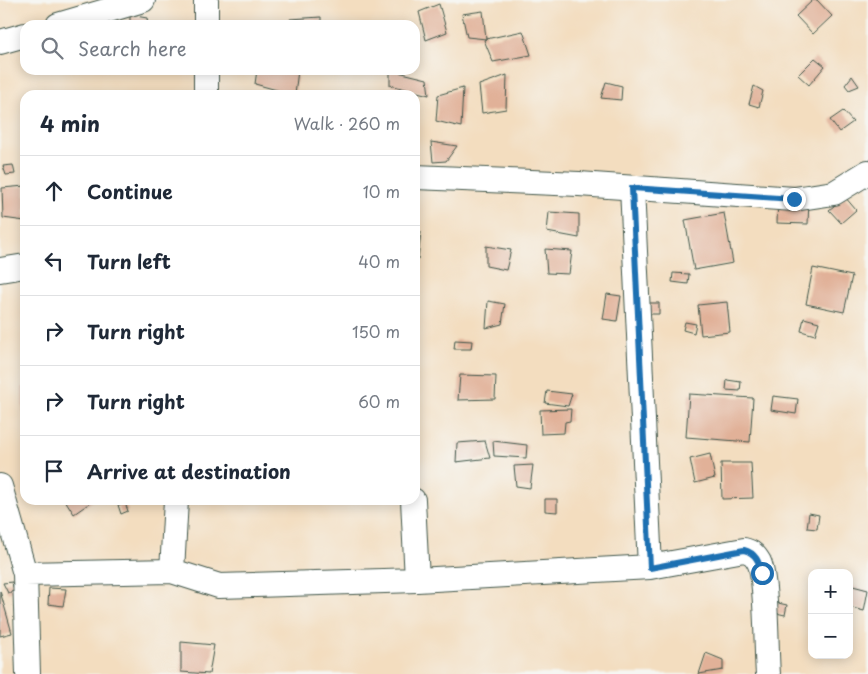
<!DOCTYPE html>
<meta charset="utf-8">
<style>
:root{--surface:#fff;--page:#f6f6f7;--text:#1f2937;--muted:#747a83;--line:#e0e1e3}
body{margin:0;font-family:"Playpen Sans",sans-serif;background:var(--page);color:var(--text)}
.controls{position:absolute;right:15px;bottom:15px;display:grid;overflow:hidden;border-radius:10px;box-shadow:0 2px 12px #0003}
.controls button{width:45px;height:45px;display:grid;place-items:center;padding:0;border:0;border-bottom:1px solid var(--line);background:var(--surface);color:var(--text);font:25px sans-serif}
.stop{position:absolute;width:15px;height:15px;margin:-11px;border:4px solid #1f6fb2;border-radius:50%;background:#fff}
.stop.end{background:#1f6fb2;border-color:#fff;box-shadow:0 1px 5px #0008}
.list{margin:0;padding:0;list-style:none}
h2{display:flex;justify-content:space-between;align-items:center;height:65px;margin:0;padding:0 20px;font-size:21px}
h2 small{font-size:16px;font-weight:400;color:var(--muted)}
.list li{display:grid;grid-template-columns:32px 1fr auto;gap:15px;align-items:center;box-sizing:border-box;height:70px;padding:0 20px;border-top:1px solid var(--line)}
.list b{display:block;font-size:19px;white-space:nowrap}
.list em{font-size:16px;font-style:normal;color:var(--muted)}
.icon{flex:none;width:28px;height:28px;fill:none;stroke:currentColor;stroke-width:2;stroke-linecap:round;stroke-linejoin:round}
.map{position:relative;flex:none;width:868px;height:674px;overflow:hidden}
.search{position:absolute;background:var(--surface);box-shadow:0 2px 12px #0003;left:20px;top:20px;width:400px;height:55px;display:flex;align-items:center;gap:12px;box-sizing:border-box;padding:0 18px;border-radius:15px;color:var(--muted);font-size:19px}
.panel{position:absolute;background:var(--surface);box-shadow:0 2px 12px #0003;left:20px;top:90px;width:400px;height:415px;border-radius:15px}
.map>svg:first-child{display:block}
.building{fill:#e1b198}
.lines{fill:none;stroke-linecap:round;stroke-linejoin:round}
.minor-casing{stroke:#3f5549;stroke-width:26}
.minor{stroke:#fff;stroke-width:24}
.route{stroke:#1f6fb2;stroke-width:6}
</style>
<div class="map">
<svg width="868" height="674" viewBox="0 0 868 674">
<rect width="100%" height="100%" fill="#f6f6f2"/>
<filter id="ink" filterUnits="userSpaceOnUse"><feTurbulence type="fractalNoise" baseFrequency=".02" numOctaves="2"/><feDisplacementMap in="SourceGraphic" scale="10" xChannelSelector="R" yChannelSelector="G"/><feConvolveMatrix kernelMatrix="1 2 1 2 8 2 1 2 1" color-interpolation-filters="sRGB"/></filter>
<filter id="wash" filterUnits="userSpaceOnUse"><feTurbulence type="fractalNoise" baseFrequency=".0096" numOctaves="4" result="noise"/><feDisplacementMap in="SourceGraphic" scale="20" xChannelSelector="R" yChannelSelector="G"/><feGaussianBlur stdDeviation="1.12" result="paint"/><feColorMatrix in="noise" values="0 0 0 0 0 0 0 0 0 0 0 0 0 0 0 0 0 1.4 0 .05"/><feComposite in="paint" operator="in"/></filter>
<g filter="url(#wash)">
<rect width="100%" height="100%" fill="#f3ddbf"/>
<g id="blocks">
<path class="building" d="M813,0H817L832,16L813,34L796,16Z
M439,4L447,32L426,40L419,12Z
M483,11L486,39L523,31L531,55L493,62L484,40L486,39L467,37L462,14Z
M130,15L147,18L148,25H130Z
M321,17V25H290V19Z
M815,58L825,66L809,85L798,75Z
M257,70H298L295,95L255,84Z
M390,70L427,79L429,95L390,85Z
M507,75L506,109L482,113L479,85Z
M852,76L859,86L849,90L845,85Z
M606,82L622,86L621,100L601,98Z
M754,86L763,91L759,107L749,104Z
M463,88L461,127L436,121L438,95Z
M843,111L853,122L839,132L830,120Z
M431,142L457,146L446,161L433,162Z
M13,165L15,174L6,175L3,166Z
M25,186V221L3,218L2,188Z
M845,197L856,210L841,223L829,210Z
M778,198L809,200L808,224L777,223Z
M549,212L579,214V238L547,232Z
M724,213L733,263L694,270L685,220Z
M415,232H421L418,259L415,258Z
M486,246L511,250L506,270L486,266Z
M545,249L572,251L569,274L547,273Z
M813,268L852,276L844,312L806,304Z
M673,273L689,274L688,284L672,282Z
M607,294L621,296L617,321L603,319Z
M488,301L505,304L502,324L486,328Z
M727,302L730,332L701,335L698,305Z
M649,303H659V314H649Z
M804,318L819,322L815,335L801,331Z
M685,322L696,324L694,333L683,330Z
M455,340L472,341L471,349H454Z
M460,375L496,376L495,399L458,400Z
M727,380L741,382L740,391L726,390Z
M22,387H25V413H23Z
M547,391L572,394L568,406L545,403Z
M689,394L753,398L750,442L686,437Z
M773,396L798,399L796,414L771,410Z
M571,409L570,421L565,422L564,433L541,434L540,410Z
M485,441L490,458L456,462L457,443Z
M493,441L527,445L526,458L494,456Z
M710,454L715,478L695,483L690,459Z
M721,463H751L753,498L722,499Z
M533,465L530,488L516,486L514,466Z
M545,499H557V512L545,511Z
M65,500H94L74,514Z
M125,503L128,511L121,514L118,505Z
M809,513L819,515L817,529L807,528Z
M12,582L14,591L8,593L3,583Z
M849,585L868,590L864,611L849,607Z
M49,588L66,589L63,606L48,604Z
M0,591L12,633L0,636Z
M778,603L787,605L785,615L776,613Z
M181,642L214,645L209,674L181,672Z
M706,653L723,660V670L699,674Z"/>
</g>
</g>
<g filter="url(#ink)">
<use href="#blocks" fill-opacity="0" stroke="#3f5549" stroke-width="1"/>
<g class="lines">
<defs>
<path id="minor" d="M58,25L143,0
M206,25V0
M0,42L25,35
M206,95V70
M415,177L579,184L794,199L834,193L868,172
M632,188L650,567
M0,270L25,266
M0,486L25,574
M413,500L417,580
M172,571L176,500
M28,674L25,574L172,571L219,586L417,580L650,567L744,550C752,552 755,555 759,562C767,579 766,651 768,674"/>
</defs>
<use href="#minor" class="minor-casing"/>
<use href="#minor" class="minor"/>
</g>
</g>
<g class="lines" filter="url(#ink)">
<path class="route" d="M762,573C759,562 756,553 744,550L650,568L632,188L794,199"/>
</g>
</svg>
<div class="controls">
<button>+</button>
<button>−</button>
</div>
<div class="stop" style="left:762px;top:573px"></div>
<div class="stop end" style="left:794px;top:199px"></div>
<div class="search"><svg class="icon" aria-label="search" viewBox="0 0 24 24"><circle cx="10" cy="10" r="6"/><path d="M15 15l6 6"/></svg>Search here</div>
<section class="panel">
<h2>4 min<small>Walk · 260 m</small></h2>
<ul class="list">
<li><svg class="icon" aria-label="ahead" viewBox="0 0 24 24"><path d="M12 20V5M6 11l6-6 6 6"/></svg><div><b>Continue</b></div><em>10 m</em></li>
<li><svg class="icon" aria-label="left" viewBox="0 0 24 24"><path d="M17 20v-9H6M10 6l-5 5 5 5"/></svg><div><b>Turn left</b></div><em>40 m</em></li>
<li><svg class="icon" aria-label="right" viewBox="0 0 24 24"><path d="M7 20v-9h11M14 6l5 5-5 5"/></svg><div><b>Turn right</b></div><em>150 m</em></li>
<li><svg class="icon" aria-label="right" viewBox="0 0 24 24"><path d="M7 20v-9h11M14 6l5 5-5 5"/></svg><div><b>Turn right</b></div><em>60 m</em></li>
<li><svg class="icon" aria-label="arrive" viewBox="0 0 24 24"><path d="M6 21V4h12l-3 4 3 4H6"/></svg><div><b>Arrive at destination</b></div></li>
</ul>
</section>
</div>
